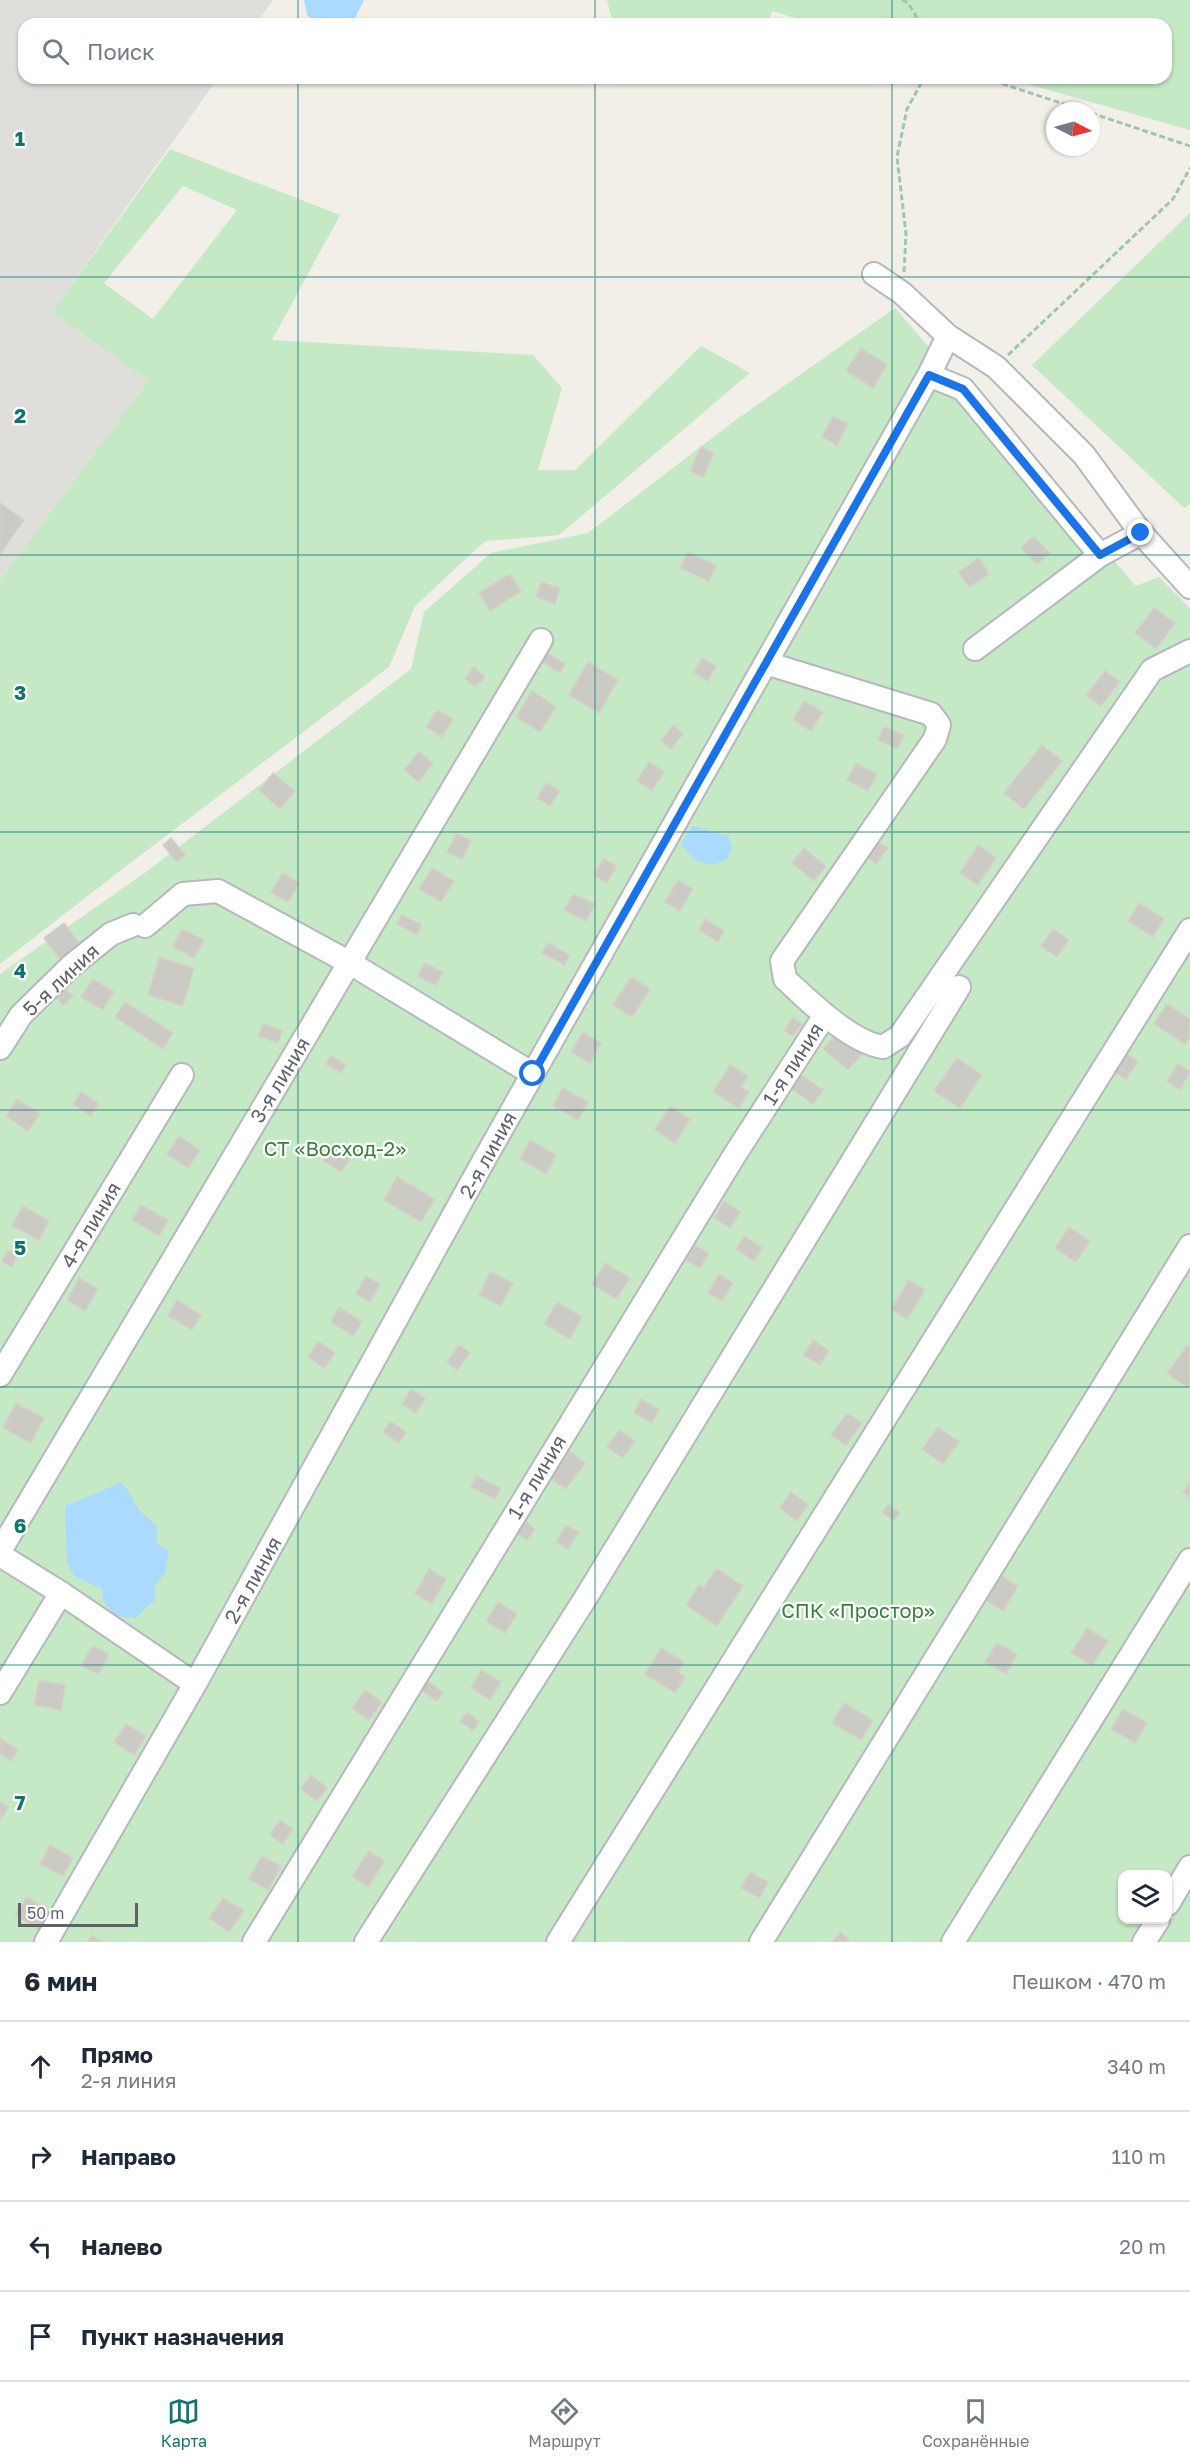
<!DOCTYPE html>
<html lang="ru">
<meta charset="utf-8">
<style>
:root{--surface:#fff;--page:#f2f2f3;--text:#1f2937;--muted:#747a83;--line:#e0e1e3;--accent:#0f766e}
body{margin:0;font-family:"Golos Text",sans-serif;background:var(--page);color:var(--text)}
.controls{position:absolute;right:18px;bottom:18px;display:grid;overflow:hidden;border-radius:12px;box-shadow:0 2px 4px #0004}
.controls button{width:54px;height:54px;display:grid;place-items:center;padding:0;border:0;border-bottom:2px solid var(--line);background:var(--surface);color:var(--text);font:30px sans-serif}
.compass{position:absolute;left:1046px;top:102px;width:54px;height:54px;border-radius:50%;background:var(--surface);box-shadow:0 2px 4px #0004;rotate:96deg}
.scale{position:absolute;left:18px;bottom:15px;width:120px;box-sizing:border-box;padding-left:6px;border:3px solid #5f6368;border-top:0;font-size:16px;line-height:21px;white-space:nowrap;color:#5f6368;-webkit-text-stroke:4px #fff;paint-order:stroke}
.stop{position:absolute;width:18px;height:18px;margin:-14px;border:4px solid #1a73e8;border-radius:50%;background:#fff}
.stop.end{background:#1a73e8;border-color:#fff;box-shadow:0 2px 6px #0008}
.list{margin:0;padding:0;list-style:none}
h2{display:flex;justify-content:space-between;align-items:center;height:78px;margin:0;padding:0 24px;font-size:26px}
h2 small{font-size:20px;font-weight:400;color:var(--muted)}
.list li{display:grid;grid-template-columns:39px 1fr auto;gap:18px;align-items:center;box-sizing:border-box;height:90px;padding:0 24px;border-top:2px solid var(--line)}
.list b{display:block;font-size:22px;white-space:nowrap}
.list p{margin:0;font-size:20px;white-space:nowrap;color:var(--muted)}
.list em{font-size:20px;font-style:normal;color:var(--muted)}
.icon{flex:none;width:33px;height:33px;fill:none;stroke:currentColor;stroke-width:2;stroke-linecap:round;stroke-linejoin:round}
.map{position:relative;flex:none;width:1190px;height:1942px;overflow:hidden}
.search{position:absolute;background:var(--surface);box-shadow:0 2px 4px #0004;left:18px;right:18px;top:18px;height:66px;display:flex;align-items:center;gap:15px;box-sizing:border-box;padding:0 21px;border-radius:18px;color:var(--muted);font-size:22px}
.sheet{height:438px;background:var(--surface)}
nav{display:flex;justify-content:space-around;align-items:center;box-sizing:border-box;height:84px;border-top:2px solid var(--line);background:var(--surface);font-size:16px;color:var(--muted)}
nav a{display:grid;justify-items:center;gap:3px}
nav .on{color:var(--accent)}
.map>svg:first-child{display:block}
.industrial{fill:#e0deda}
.green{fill:#c5e8c5;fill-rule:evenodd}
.water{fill:#aadaff}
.building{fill:#cccac5;stroke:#d6d1c6;stroke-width:1.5}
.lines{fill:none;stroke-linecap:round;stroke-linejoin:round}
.minor-casing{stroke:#b5b8bc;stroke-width:26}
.path{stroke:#9cc7a9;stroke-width:3;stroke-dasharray:6 3;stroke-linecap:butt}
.minor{stroke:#fff;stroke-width:22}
.route{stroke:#1a73e8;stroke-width:8}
.grid{fill:none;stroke:#0f766e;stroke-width:1.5;stroke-opacity:0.55}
.labels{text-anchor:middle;stroke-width:4.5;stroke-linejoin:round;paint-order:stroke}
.street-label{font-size:20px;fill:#5f6368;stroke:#fff}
.park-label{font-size:20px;fill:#348238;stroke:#fff}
.grid-label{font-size:20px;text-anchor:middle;font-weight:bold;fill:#0f766e;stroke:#fff;stroke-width:4.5;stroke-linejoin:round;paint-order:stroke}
</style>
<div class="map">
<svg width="1190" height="1942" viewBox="0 0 1190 1942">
<rect width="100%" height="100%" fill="#f1efe8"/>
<path class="industrial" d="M0,0H273L256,24H24V78H218L52,312L148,381L0,580Z"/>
<path class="green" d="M607,0H1190V130L1006,78H1166V24H816L772,11L768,24H613Z
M170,149L340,215L272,340L533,355L562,388L538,470H575L701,346L750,373L559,535L485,541L415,606L389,667L125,867L0,964V580L148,381L52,312ZM183,186L237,210L153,319L104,283Z
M1190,213V504L1184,508L1032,365Z
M895,308L1136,586L1159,577L1190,608V1942H0V974L146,872L411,669L424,612L491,553L588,533L737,419ZM1122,1874H1168V1920H1122Z"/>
<path class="water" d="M304,0H364L352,24H318L307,15Z
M693,826L728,836L732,847L728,859C708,870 692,862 681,843Z
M120,1483L127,1489L138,1509L157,1526V1544L169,1552L165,1573L155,1585V1600L135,1618L115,1616L103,1601L102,1589L74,1576L67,1563L65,1506Z"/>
<path class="building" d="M861,348L887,365L873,388L846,371Z
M833,416L848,424L837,445L822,437Z
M701,447L714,453L703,477L690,471Z
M0,503L24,520L0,554Z
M1033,536L1050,553L1037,564L1021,548Z
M688,552L716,565L709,581L680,568Z
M979,558L989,574L969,587L958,572Z
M510,574L521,591L490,611L479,593Z
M541,582L560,588L555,604L536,597Z
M1154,608L1175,623L1156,649L1135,633Z
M546,652L565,664L560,673L541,661Z
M702,658L716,666L708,681L694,673Z
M588,662L618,680L599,713L569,695Z
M474,667L485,677L475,687L465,678Z
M1105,671L1120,682L1101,706L1086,695Z
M532,691L556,707L540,732L516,717Z
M804,701L823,712L811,731L793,720Z
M437,710L453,719L442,737L426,727Z
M673,725L683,734L671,749L661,741Z
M884,726L904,735L897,749L878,740Z
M1042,745L1062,761L1024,809L1004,793Z
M419,752L433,763L419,782L404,770Z
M649,762L664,772L652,791L637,781Z
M856,763L877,774L868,791L847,780Z
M273,773L295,791L280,809L259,790Z
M546,783L560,791L550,806L537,798Z
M457,833L471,841L462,859L447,852Z
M171,838L185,855L177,862L163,845Z
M876,840L888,848L876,864L865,855Z
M978,845L996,858L978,885L960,873Z
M804,848L826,866L814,881L792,863Z
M603,859L617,866L607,883L594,875Z
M432,868L454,881L441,902L419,889Z
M283,873L300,883L288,902L271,892Z
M678,880L693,889L680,911L665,902Z
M573,894L595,904L586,921L564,910Z
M1139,903L1164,919L1153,937L1128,921Z
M402,915L422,925L417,935L397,924Z
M705,919L724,931L718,942L699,930Z
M64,923L81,946L61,961L44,938Z
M182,929L204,940L194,958L173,947Z
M1053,929L1069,940L1057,957L1041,946Z
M548,943L570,955L565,965L542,953Z
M159,957L194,968L183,1006L148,995Z
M424,963L443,972L436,985L418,977Z
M631,977L650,989L632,1017L613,1005Z
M93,979L114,992L103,1010L81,997Z
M66,989L73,996L63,1005L57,998Z
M125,1002L173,1033L163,1049L115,1017Z
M1167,1004L1190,1019V1037L1185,1044L1154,1024Z
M793,1018L802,1024L793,1036L784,1030Z
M263,1024L282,1031L278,1043L258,1036Z
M583,1032L601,1043L590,1063L571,1052Z
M837,1033L862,1054L848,1070L823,1049Z
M1124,1052L1138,1061L1126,1079L1112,1070Z
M331,1056L346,1065L341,1073L326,1064Z
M957,1058L982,1075L960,1108L934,1091Z
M1177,1064L1190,1071L1180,1090L1167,1082Z
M730,1065L748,1076L741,1087L749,1092L739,1108L713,1092Z
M798,1073L823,1090L813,1104L788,1086Z
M563,1088L588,1102L578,1120L553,1106Z
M81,1092L99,1104L91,1116L73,1104Z
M17,1099L40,1114L28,1131L6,1116Z
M670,1106L690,1119L675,1143L655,1130Z
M179,1136L200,1150L188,1168L167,1154Z
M530,1140L556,1155L546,1174L520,1159Z
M335,1143L353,1155L341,1172L323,1160Z
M397,1177L435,1199L421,1222L384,1200Z
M724,1201L741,1212L730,1228L714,1218Z
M141,1205L168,1220L159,1236L132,1220Z
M23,1206L49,1221L39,1240L12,1225Z
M1069,1227L1090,1241L1076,1262L1055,1248Z
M744,1236L762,1248L754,1261L736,1249Z
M695,1245L709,1253L700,1268L686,1260Z
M8,1250L18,1255L12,1267L2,1262Z
M605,1263L630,1278L616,1299L592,1284Z
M490,1272L513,1283L501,1306L479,1295Z
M719,1274L733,1283L722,1301L708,1293Z
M366,1276L380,1284L370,1302L356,1294Z
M79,1278L98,1289L85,1311L67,1300Z
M909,1280L925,1290L907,1319L891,1309Z
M177,1300L201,1315L192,1330L168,1316Z
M557,1302L582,1317L570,1339L544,1324Z
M339,1307L362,1322L353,1336L331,1322Z
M813,1340L829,1351L820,1365L803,1355Z
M318,1341L335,1353L324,1368L308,1357Z
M459,1345L470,1353L457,1370L447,1362Z
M1187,1346L1190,1348V1383L1187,1387L1167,1373Z
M411,1389L425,1398L416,1413L402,1404Z
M641,1399L659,1409L652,1423L634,1413Z
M16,1403L44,1418L31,1443L3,1428Z
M847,1413L862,1423L846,1445L831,1435Z
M390,1421L406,1432L399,1443L383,1432Z
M938,1427L959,1442L943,1464L922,1449Z
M619,1430L635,1441L623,1458L607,1447Z
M569,1451L585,1463L566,1489L550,1478Z
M476,1476L501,1488L495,1499L471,1487Z
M1190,1482V1498L1183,1492Z
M791,1492L808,1505L797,1521L780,1508Z
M888,1504L900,1513L894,1521L882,1512Z
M526,1522L535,1529L527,1540L517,1533Z
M566,1525L579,1532L568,1549L556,1542Z
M716,1568L743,1586L717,1626L686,1605L699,1585L704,1588Z
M429,1569L446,1579L432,1604L415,1594Z
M994,1571L1018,1586L1003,1611L979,1596Z
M498,1602L517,1614L505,1633L486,1621Z
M1087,1628L1108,1641L1092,1666L1071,1653Z
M997,1643L1017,1654L1006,1674L985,1662Z
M92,1646L109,1654L99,1674L81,1666Z
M661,1648L684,1662L678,1672L685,1677L675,1693L645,1674Z
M481,1670L501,1682L490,1700L471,1688Z
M423,1678L443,1692L437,1701L417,1687Z
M39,1681L65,1685L61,1710L34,1705Z
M365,1690L382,1702L369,1720L352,1708Z
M844,1703L873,1720L861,1740L832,1723Z
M1123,1709L1147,1723L1135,1743L1111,1729Z
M467,1712L479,1722L473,1731L460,1721Z
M126,1724L146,1736L134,1755L114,1742Z
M0,1738L18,1750L11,1761L0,1753Z
M311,1775L327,1788L317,1801L301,1789Z
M0,1802L8,1807L0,1821Z
M280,1820L293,1829L283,1844L270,1835Z
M50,1845L73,1858L63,1876L40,1864Z
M369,1851L385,1861L368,1887L352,1876Z
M262,1856L281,1866L268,1890L249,1879Z
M750,1872L768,1882L760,1898L741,1888Z
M27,1897L49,1911L38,1930L15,1915Z
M223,1898L244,1911L229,1932L209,1918Z
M840,1932L849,1939L846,1942H832Z
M92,1935L102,1942H88Z"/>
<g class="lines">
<defs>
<path id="minor" d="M874,274L902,293L948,336L996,367L1084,455L1141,533L1190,587
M929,375L963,389L1100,555L1141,533
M975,649L1100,555
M766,663L931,714L939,725L935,739L782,961L785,979C809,1001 850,1042 883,1047L900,1036L1152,670L1190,651
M145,926L183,894L218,891L350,963L533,1074
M0,1048L21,1015L71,966L111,934L133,925
M0,1375L182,1075
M0,1551L541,640
M0,1555L61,1593L195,1684
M0,1693L61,1593
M1168,1904L1190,1867
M46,1942L195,1684L484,1160L929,375L948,336
M254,1942L734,1156L825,1015
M366,1942L583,1602L959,987
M558,1942L1190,930
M761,1942L1190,1246
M953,1942L1190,1560
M1144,1942L1158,1920"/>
</defs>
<use href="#minor" class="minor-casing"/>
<path class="path" d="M902,0L908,3L921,24
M985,78L1085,111
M1091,113L1190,146
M904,272L906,234L897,157L907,109L924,78
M1008,355L1173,199L1190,168"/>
<use href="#minor" class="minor"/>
</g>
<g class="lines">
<path class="route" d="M533,1074L929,375L963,389L1100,555L1141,533"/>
</g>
<path class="grid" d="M298,0V24M595,0V24M892,0V24M298,78V1942M595,78V1942M892,78V1942M0,277H1190M0,555H1190M0,832H1190M0,1110H1190M0,1387H1190M0,1665H1190"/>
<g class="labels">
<g class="street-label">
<text transform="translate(61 980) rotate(-43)" y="7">5-я линия</text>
<text transform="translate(793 1064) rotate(-57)" y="7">1-я линия</text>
<text transform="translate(280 1080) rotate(-59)" y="7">3-я линия</text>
<text transform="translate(488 1155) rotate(-61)" y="7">2-я линия</text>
<text transform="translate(91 1225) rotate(-59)" y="7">4-я линия</text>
<text transform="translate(537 1477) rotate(-59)" y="7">1-я линия</text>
<text transform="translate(253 1580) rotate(-61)" y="7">2-я линия</text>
</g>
<g class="park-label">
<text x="335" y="1156">СТ «Восход-2»</text>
<text x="858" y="1618">СПК «Простор»</text>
</g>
</g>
<g class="grid-label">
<text x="20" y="146">1</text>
<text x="20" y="423">2</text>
<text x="20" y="700">3</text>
<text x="20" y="978">4</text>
<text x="20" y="1255">5</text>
<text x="20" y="1533">6</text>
<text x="20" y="1810">7</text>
</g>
</svg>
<div class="controls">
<button><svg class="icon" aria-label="layers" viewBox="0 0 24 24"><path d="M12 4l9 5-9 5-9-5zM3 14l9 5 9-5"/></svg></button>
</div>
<svg class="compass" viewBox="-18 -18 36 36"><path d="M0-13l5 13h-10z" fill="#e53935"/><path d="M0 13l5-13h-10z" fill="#747a83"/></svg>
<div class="scale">50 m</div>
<div class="stop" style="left:533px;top:1074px"></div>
<div class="stop end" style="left:1141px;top:533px"></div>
<div class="search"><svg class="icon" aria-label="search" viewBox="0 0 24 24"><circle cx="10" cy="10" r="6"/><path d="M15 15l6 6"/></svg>Поиск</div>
</div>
<section class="sheet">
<h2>6 мин<small>Пешком · 470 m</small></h2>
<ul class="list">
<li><svg class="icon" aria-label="ahead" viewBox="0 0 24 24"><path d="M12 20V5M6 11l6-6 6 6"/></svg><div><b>Прямо</b><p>2-я линия</p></div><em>340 m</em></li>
<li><svg class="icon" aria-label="right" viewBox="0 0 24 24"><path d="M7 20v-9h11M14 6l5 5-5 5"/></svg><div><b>Направо</b></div><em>110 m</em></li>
<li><svg class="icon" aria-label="left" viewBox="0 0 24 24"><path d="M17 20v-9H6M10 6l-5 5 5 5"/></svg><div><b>Налево</b></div><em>20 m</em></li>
<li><svg class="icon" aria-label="arrive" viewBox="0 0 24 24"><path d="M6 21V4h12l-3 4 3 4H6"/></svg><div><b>Пункт назначения</b></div></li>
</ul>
</section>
<nav>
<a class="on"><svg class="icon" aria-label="map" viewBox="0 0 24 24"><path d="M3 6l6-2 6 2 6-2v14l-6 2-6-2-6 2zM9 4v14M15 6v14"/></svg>Карта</a>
<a><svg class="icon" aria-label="directions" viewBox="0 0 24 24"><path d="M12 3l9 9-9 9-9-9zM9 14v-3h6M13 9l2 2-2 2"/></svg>Маршрут</a>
<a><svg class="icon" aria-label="saved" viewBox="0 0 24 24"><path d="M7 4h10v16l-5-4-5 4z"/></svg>Сохранённые</a>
</nav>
